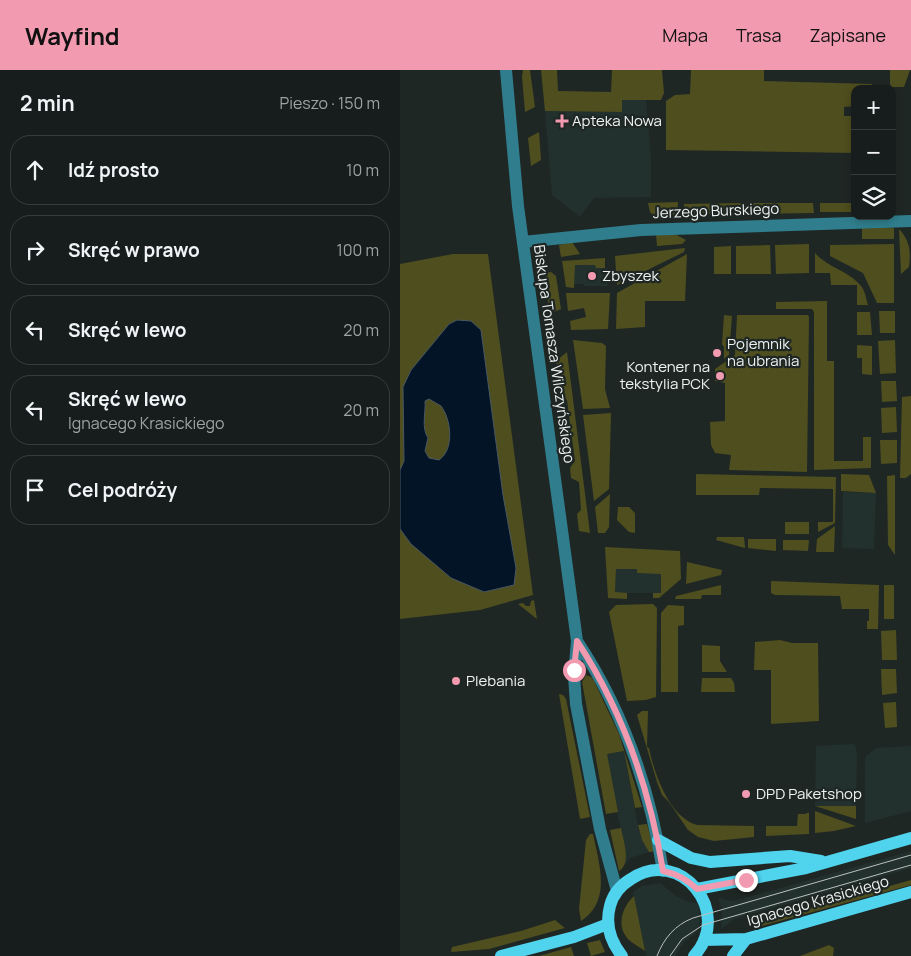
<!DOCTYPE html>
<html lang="pl">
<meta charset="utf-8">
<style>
:root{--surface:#171d1c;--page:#242a29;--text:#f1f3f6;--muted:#9ea2a3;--line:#363b3b;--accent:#f29ab0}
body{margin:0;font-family:Manrope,sans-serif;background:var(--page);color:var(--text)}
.controls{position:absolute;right:15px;top:15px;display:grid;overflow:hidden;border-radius:10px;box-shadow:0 2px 8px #0003}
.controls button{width:45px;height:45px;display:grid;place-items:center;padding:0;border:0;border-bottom:1px solid var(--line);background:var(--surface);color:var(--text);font:25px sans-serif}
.stop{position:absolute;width:15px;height:15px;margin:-11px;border:4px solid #f29ab0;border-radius:50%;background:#fff}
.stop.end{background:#f29ab0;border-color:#fff;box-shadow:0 1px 5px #0008}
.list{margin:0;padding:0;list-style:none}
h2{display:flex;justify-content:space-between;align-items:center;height:65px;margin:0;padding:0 20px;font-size:21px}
h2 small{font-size:16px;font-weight:400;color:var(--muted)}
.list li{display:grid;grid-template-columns:32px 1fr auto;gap:15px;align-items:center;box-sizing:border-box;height:70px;margin:0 10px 10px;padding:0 10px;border:1px solid var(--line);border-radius:20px}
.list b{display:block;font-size:19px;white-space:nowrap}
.list p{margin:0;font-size:16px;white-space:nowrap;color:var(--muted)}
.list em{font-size:16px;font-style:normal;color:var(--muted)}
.icon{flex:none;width:28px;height:28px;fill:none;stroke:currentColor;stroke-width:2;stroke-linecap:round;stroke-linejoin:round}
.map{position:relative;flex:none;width:511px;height:886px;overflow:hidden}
header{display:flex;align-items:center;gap:30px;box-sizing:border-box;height:70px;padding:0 25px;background:var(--accent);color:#111}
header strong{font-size:24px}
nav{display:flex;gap:28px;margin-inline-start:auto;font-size:18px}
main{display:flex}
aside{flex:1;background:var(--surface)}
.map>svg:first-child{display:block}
.built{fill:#22312d}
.green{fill:#4f4e1e}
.water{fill:#021426;stroke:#495763;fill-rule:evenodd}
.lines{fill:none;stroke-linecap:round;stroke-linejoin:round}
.minor{stroke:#307e8d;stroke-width:12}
.major{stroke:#50d3ed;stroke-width:12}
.tram{stroke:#bac0be;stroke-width:1}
.route{stroke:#f29ab0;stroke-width:6}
.poi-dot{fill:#f29ab0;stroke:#1f2725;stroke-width:2}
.labels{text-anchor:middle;stroke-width:4.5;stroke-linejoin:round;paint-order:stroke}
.poi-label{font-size:15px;fill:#eef3f2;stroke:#1f2725;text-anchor:start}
.street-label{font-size:15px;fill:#eef3f2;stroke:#1f2725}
</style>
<header>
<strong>Wayfind</strong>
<nav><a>Mapa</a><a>Trasa</a><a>Zapisane</a></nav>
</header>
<main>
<aside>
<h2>2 min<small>Pieszo · 150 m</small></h2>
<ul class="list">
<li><svg class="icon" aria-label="ahead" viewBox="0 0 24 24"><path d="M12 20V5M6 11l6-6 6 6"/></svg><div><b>Idź prosto</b></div><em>10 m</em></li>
<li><svg class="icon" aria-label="right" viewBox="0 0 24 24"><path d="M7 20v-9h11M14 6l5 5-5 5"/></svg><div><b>Skręć w prawo</b></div><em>100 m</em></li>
<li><svg class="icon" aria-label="left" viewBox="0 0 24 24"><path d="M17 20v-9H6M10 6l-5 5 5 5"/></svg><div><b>Skręć w lewo</b></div><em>20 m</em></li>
<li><svg class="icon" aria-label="left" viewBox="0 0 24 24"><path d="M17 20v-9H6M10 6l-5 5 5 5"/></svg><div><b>Skręć w lewo</b><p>Ignacego Krasickiego</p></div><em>20 m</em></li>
<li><svg class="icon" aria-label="arrive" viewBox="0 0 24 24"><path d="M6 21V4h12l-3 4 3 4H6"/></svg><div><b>Cel podróży</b></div></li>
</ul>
</aside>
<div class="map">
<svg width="511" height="886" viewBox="0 0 511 886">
<rect width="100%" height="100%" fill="#1f2725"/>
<path class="built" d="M222,29L246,30L251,85V127L194,128L180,147L152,125L145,41L222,42Z
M175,194L196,195V198H208V216H184V214H174Z
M443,422L476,423L474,479L442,478Z
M216,499H237V503H261V523H215Z
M455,674L457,683L456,736H415L416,676Z
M511,676V741L465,753V690L466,686L476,678Z
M224,681L239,762L249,782L230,788L225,795V781L206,684Z
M511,781V798L335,849L321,859L322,840L318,827L330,831L342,829Z
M260,813L276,826L287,831L299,834L300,851L297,862L284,872L275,886H246L233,822L242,816Z"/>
<path class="green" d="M123,0H130L135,37L125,42L122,7Z
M141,0H157L158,21L211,22L212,0H262L264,23L261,30H222V42L145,41Z
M291,0H364V11L472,14L473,19H455V36L444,37V46H455V83L266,80V31L275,25L290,24Z
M490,0H510L504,17H492L490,14Z
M139,62L141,90L131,96L128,68Z
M278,132L277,149H257L250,142L248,133Z
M343,133L342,143L284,145V134Z
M350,133H413L414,143L350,144Z
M420,133H455V142H420Z
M462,156L494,158V169H462Z
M499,159C510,171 511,181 509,197L501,204Z
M273,163L286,170L282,174L257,176L256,164Z
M172,172L180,184L161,187L159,175Z
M409,174V203L376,204L375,175Z
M494,174V233H477L463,203L430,186V175Z
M370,175L371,204H336V176Z
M331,176V204H314V177Z
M285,178L284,182L217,215L215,186Z
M415,183C428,198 448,200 461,216C465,220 466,229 468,235H457V215H431L430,203H415Z
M53,184H88L133,525L80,540L0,549V194Z
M287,184L285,231H245V257L216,259L217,223Z
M205,188V198H196L195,195H175L174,218L166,217L162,191Z
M151,202L156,206L161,239L149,244L146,203Z
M166,223H210L208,259L171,260L170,251L186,247L184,238L168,241Z
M427,231V291H434V391H463V367H471V398L414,400V242L412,239H376V232Z
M479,241H495V263H480Z
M457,242H470L472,265H457Z
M324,245L332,246L329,285L324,289V277L322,274Z
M337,245H408L409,247L407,402L329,400L331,385L315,383L311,375L310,352L325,351V313L315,311V299L335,285Z
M173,270L202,273L206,276L205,319L210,338L183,339Z
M495,270L496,303L480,304L478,271Z
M457,275L472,276V305L462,304V288H457Z
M167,282L190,463L179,461L177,444L181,440L179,412L171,408L170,398L175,391L167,330L161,326L156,291Z
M481,311H496L497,331L482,332Z
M511,326V404L506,408H500L502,327Z
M496,337L497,362L482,363L481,338Z
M211,343L209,419L194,431L183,345Z
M480,370H497V393L481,394Z
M296,404L436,407L435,453L418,462V452H433V419L360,418L359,425H296Z
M441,404L469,405L476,423L441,421Z
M495,405V485L488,475L487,406Z
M210,424L209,457L205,463H198L195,437Z
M218,437H229L235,443V463L229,462L217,450Z
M385,452H409V464H385Z
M435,456L434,482H416L417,469Z
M317,467H344L345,478L316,470Z
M348,469H376V481L348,478Z
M383,470H409L408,481L383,480Z
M205,477L280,481L281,509L259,528H253V523H261V504L237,503V499H216L215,522L227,523V529L208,528Z
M287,492L322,500L321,505L286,514Z
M371,511L479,515L478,559H467V551H469V539H442L440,526L375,525L371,523Z
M321,515V525H302L301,529H275L276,526Z
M484,515H494V549H484Z
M134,530L137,549L118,534L123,533L126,536H130L131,531Z
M253,534L257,538L256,627L246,630L227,631L209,542L216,535Z
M268,535L284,536V555L278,556V622H261V543Z
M496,560L497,590H482L481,561Z
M380,570L392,573H418L419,651L371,654V600H354L355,572Z
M302,575L320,576V591L327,602H302Z
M481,599H496L497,623L482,625Z
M186,605L191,607L194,611L219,664L242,737L235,738L224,681L207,684L218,742L206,744L182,612Z
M302,608H331L334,613L335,622H301Z
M159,624L163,625L166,629L190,747L180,749Z
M496,632L497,657L485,658L483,633Z
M242,641H248L247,677L249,678C254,703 269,747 297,755L354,756V767L314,771L298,767L288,760L269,732L262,725L257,712L237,645Z
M415,736H456V749Z
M415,741L456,756L434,761L415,763Z
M406,743H409V764L366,766V756H397L398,744H406Z
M247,754L254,780L252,782H249L242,770L238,755Z
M221,758C223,770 232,793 219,801L210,760Z
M190,764H193C199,793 212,831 181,851L179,839L186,770Z
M511,810V815L362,856L361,852Z
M234,826L245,881C240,877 233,874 228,869C216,856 222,837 234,826Z
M155,850L165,858L89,879L51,882L52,877L121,861Z
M200,870L205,882L191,886L187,873Z
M429,875L434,878L433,886H400Z
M171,877L174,886H139Z"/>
<path class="water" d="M57,250L71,251L81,260L103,425L116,498L114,515L84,522L51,508L11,474L0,459V400L4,391L3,317L11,300L49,254ZM29,329L41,336C51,349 55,379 39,390L29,388L25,381L28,368C21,357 26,343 25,331Z"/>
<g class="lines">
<path class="minor" d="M106,0L118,136L177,571L174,606L176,634L200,759L217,821
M123,172L241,160L511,151
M177,571C223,640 250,719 263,801"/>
<path class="major" d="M258,770L291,788L310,792L390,786L421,791
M297,819L406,798L511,768
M304,870L346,869L511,822
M101,886L174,867L208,854
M222,886C210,871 205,855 210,836C213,824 221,815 231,809C280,776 334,842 294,886
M333,886L346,869"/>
<path class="tram" d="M257,886C264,868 275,855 293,848L511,785
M270,886L282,869L303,855L511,795"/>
</g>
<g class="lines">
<path class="route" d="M174,600L177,571C222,640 250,719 263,801C277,804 286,809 297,819L346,810"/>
</g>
<g class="poi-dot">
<path d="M159.5 43.5h5v5h5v5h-5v5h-5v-5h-5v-5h5z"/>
<circle cx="192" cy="206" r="5"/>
<circle cx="317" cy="283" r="5"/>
<circle cx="320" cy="306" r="5"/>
<circle cx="56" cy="611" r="5"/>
<circle cx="346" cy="724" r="5"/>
</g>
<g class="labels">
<g class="poi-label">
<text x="172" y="56">Apteka Nowa</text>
<text x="202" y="211">Zbyszek</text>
<text x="327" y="279">Pojemnik<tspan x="327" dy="17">na ubrania</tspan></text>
<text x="310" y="302" text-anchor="end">Kontener na<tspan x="310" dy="17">tekstylia PCK</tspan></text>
<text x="66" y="616">Plebania</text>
<text x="356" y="729">DPD Paketshop</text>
</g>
<g class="street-label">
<text transform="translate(316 141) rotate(-2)" y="5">Jerzego Burskiego</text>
<text transform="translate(154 284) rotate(82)" y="5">Biskupa Tomasza Wilczyńskiego</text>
<text transform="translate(418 831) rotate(-16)" y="5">Ignacego Krasickiego</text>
</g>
</g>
</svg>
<div class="controls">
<button>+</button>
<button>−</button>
<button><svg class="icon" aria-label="layers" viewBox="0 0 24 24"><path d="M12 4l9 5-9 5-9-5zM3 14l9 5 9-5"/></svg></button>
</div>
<div class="stop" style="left:174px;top:600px"></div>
<div class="stop end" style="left:346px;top:810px"></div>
</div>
</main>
